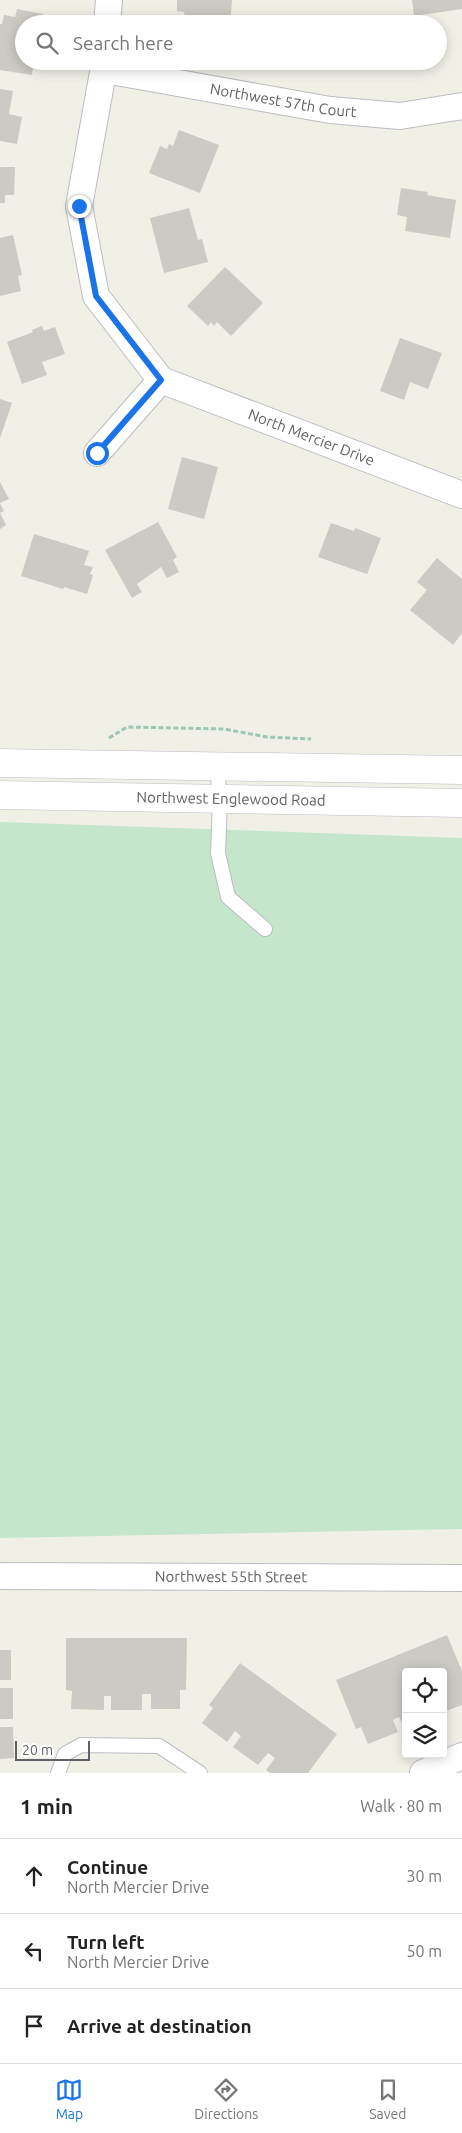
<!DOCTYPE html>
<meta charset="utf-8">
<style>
:root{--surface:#fff;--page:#f6f6f6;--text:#222;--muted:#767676;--line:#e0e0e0;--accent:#1a73e8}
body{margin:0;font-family:Ubuntu,sans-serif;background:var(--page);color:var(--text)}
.controls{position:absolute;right:15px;bottom:15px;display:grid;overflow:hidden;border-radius:5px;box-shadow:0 2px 12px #0003}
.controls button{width:45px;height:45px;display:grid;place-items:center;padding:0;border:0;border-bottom:1px solid var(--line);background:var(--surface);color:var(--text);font:25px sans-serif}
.scale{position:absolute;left:15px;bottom:12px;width:75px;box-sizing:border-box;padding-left:5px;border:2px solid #5e6167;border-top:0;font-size:14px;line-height:18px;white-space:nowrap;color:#5e6167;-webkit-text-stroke:4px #fff;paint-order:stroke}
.stop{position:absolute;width:15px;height:15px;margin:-11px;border:4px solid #1a73e8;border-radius:50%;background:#fff}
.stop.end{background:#1a73e8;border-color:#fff;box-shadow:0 1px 5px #0008}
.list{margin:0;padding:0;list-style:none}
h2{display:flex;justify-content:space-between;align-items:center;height:65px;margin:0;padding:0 20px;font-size:21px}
h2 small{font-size:16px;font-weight:400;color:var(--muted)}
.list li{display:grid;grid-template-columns:32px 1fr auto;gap:15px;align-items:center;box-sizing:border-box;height:75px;padding:0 20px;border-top:1px solid var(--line)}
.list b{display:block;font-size:19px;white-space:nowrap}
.list p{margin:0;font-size:16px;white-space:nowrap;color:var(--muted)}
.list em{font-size:16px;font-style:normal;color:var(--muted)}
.icon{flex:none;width:28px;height:28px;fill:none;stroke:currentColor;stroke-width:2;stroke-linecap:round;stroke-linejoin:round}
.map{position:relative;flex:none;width:462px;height:1773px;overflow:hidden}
.search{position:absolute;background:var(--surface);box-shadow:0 2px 12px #0003;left:15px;right:15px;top:15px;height:55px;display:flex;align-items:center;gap:12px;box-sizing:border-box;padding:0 18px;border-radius:28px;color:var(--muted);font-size:19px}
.sheet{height:290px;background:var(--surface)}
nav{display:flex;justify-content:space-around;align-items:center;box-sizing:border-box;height:70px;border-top:1px solid var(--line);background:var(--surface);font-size:14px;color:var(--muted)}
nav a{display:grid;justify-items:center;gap:2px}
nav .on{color:var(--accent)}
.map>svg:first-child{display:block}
.green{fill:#c5e6ca}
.building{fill:#cccac4}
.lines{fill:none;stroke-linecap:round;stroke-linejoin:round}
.lane-casing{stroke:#bbbdc2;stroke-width:16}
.street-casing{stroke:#bbbdc2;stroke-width:28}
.secondary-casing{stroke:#bcbec4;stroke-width:29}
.path{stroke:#9ec7b1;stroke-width:3;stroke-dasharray:5 2.5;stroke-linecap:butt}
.lane{stroke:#fff;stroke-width:14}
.street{stroke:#fff;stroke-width:26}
.secondary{stroke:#fff;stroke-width:28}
.route{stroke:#1a73e8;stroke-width:6}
.labels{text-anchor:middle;stroke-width:4;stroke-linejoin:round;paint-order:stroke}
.street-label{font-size:15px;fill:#5e6167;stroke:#fff}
</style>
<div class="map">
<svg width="462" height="1773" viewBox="0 0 462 1773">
<rect width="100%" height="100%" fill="#f0f0e7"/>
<path class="green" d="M0,822L462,838V1529L0,1538Z"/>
<path class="building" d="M177,0H232L230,24H186L184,12L177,11Z
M412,0H462V9L414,16Z
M17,9L43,14L41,24H24V61H34L32,75L0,70V24H2L4,15L15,17Z
M0,89L13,91L9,114L22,117L17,144L0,141Z
M179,130L219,145L200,193L149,173L160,146L167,149L169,144L173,146Z
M0,167H15L14,195H5V203H0Z
M401,188L428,192L427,195L456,200L450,238L405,231L407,217L397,215Z
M189,208L198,240L202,239L208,262L164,273L150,218Z
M13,235L22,275L18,276L21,291L0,296V238Z
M225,267L263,303L231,336L217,322L214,326L211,322L208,326L187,306Z
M42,326L44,331L55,327L65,354L42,362L47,375L22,384L7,342L33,332L32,330Z
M400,338L442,353L428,389L410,382L404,400L380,391Z
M0,399L12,403L0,438Z
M182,457L218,467L204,519L168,509Z
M0,482L9,499L0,503L4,511L0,513L6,525L0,529Z
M158,522L177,557L173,560L179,572L167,578L161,567L137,584L142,592L132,598L105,550Z
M331,523L354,531L355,528L381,538L367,574L318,557Z
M34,534L89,551L84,565L93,567L90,574L93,575L87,594L64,587L63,589L21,576Z
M437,558L462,579V633L453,645L410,610L427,590L417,582Z
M447,1635L462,1671V1705L443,1712V1672H406V1731L399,1717L393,1720L398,1732L368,1744L361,1727L356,1729L336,1680Z
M66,1638H187L186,1690H180V1709H151V1694H142V1710H111V1696H104V1710L71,1709L72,1691L66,1690Z
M0,1650H11V1680H0Z
M240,1663L337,1734L308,1773H270L266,1770L275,1758L271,1755L268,1753L258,1765L233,1747L241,1736L235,1731L227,1742L202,1723L213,1708L209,1705Z
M0,1688H13V1719H0Z
M0,1727H13L14,1758L0,1759Z"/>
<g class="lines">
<defs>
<path id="lane" d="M217,766L220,800L218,853L228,897L265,929
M58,1773L65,1754L81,1745L159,1746L200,1773"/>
<g id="street">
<path d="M107,24L109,0"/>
<path id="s1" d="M105,61L79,206L96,296L161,380L462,495"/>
<path id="s2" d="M105,70L330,110L400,116L462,106"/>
<path d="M97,453L161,380"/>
<path id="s3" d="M0,1576L462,1578"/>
<path d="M423,1773L462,1756"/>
</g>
<g id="secondary">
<path d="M0,763L462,770"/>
<path id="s4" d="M0,795L462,803"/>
</g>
</defs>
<use href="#lane" class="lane-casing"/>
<use href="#street" class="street-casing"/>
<use href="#secondary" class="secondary-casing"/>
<path class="path" d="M109,738L127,727L224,729L267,737L311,739"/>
<use href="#lane" class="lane"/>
<use href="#street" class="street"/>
<use href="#secondary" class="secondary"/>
</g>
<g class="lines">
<path class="route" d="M79,206L96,296L161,380L97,453"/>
</g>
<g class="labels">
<g class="street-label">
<text dy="5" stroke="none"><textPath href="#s2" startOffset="181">Northwest 57th Court</textPath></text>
<text dy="5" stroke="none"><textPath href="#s1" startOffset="506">North Mercier Drive</textPath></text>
<text dy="5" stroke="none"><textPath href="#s4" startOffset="231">Northwest Englewood Road</textPath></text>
<text dy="5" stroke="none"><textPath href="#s3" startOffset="231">Northwest 55th Street</textPath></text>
</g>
</g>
</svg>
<div class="controls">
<button><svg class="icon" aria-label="locate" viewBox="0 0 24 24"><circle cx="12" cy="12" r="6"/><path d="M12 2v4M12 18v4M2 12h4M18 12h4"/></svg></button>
<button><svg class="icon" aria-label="layers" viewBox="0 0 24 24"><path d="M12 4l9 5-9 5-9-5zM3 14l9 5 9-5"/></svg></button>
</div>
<div class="scale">20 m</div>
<div class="stop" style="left:97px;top:453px"></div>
<div class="stop end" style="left:79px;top:206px"></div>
<div class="search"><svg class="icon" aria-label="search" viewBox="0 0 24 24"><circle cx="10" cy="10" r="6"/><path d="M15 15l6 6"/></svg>Search here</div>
</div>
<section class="sheet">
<h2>1 min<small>Walk · 80 m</small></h2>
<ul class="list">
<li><svg class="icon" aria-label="ahead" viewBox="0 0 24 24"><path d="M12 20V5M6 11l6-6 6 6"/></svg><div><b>Continue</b><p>North Mercier Drive</p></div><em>30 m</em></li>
<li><svg class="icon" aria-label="left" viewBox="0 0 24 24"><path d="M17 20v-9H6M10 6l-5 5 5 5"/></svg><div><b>Turn left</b><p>North Mercier Drive</p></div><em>50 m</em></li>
<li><svg class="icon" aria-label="arrive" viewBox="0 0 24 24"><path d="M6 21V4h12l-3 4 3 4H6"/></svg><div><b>Arrive at destination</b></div></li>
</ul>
</section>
<nav>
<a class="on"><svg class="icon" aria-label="map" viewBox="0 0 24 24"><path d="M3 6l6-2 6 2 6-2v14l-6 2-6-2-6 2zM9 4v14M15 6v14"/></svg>Map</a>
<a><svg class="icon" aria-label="directions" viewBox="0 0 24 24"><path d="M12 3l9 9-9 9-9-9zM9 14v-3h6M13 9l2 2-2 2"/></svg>Directions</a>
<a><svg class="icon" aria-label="saved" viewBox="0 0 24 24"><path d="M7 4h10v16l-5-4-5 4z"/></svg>Saved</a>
</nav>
